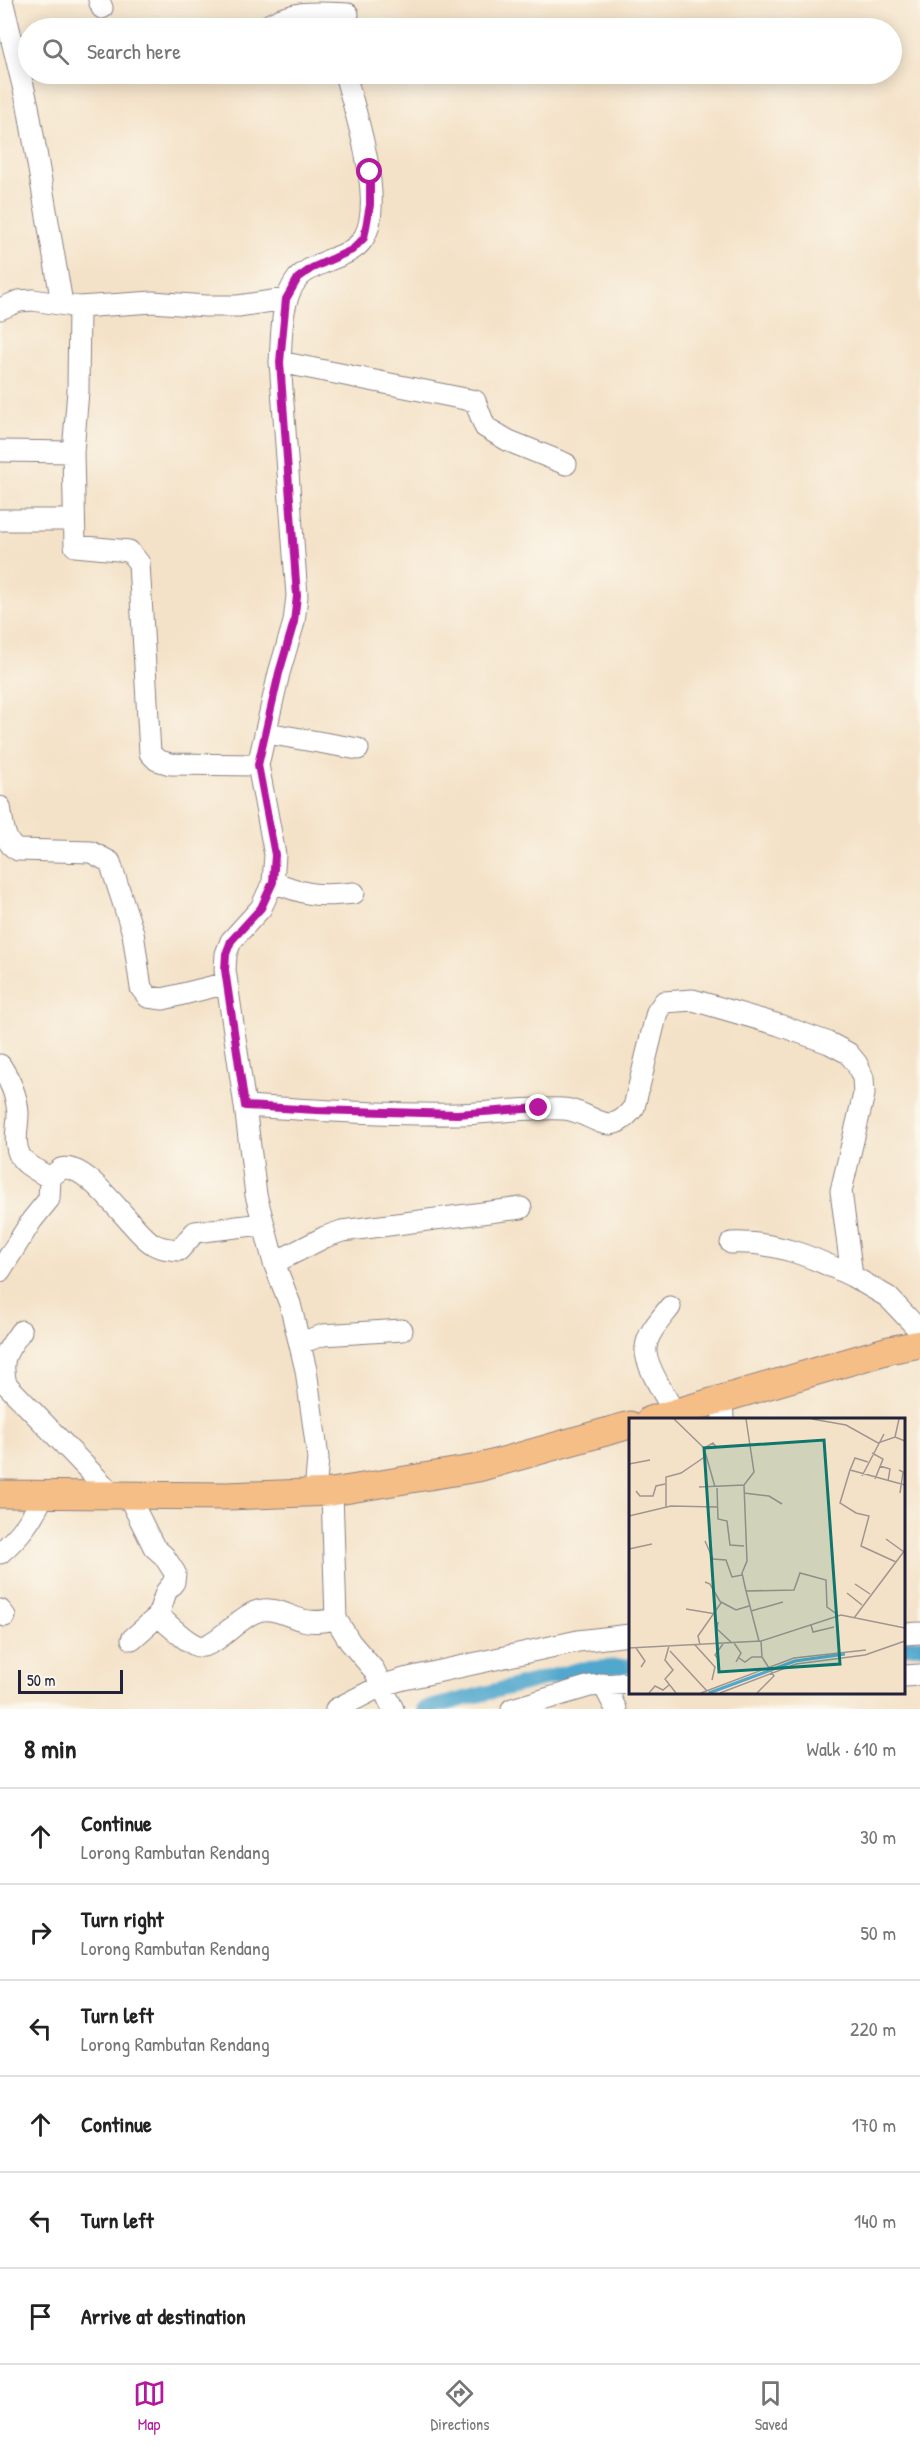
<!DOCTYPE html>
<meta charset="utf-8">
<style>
:root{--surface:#fff;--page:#f6f6f6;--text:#222;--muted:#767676;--line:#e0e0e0;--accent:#b5179e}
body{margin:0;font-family:"Patrick Hand",sans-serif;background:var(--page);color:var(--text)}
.scale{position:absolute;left:18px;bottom:15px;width:105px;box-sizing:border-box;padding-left:6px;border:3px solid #22223b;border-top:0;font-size:16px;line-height:21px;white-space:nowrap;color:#22223b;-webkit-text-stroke:4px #fbf7ec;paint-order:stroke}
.stop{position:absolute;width:18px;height:18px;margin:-14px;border:4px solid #b5179e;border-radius:50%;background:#fff}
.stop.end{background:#b5179e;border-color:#fff;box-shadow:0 2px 6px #0008}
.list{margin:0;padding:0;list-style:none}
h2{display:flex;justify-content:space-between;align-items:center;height:78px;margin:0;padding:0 24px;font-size:26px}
h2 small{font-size:20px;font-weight:400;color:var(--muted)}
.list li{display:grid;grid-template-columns:39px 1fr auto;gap:18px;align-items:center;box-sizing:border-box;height:96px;padding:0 24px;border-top:2px solid var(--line)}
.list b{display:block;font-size:22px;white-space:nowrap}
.list p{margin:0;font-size:20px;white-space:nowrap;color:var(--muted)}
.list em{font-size:20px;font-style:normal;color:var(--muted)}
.icon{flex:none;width:33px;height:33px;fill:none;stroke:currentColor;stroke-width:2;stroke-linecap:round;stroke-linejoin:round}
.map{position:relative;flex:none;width:920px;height:1709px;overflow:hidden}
.search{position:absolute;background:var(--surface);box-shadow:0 3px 15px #0003;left:18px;right:18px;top:18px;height:66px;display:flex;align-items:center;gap:15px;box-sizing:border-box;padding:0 21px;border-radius:33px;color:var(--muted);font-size:22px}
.sheet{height:654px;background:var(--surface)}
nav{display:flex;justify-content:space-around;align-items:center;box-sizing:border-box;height:84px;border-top:2px solid var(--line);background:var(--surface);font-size:16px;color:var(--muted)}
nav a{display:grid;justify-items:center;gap:3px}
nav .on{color:var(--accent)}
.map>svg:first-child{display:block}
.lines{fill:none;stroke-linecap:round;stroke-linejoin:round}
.canal{stroke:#51a7cd;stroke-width:15}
.minor-casing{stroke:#8b8282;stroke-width:23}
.major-casing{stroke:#8b8282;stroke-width:29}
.minor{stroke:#fff;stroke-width:21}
.major{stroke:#f6be87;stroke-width:27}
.route{stroke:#b5179e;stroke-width:8}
.inset-river{fill:none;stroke:#51a7cd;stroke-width:3}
.inset-road{fill:none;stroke:#a09590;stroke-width:1.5}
.view{fill:#0f766e;fill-opacity:0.15;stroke:#0f766e;stroke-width:3}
.inset-edge{fill:none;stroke:#22223b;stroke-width:3}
</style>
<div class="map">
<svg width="920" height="1709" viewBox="0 0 920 1709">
<rect width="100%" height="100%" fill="#fbf7ec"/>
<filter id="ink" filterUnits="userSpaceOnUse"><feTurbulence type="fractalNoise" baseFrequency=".0167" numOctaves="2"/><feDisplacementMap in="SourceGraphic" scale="12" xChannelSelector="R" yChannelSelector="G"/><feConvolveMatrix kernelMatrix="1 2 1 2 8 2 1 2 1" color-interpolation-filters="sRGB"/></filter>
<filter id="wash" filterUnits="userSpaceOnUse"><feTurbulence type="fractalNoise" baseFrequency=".008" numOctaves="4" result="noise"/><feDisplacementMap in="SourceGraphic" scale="24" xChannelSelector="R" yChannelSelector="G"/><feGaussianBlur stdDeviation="1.35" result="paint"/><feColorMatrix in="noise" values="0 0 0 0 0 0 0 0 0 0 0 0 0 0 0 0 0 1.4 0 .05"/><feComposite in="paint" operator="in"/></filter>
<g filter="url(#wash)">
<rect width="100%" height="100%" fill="#f4e2c8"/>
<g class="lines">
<path class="canal" d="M904,1647L920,1646
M424,1709L581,1669L630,1666"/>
</g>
</g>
<g filter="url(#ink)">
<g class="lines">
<defs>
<path id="minor" d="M2,0L28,106L62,303
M99,0L102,8
M263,28C294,10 313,12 348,14
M79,307L78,391L73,452L75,546L129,551L139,563L150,753L157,760L170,764L258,765
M0,309L19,301L33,300L79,307L153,302L205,306H238L286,299
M280,362L475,401L485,427L509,441L566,464
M0,451L73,452
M0,520H74
M267,733L358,749
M0,807C3,821 3,844 18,850L91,852L110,862L133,933L141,988L148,997L163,999L227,983
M273,882C308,895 315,897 354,893
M0,1065C10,1080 17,1095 18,1113C18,1127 13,1143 20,1156C26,1166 40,1172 50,1178L49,1199L32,1220L0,1271
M245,1106L225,970L226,954L231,941L261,908L273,882L275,855L258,765L279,673L294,622L297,596L280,362C282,335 280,300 298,278C306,269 319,265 329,260C342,255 355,251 363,239C386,204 355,111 345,74
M50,1178C53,1175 58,1171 61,1169C88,1160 132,1232 153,1244C161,1249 170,1249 179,1250L195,1232L263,1224
M731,1243C775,1241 813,1257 852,1276
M274,1263L325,1237L342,1231L521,1208
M670,1307C661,1319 647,1333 646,1348C644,1364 666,1397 674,1412
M21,1331C6,1352 0,1358 6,1384L113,1495
M300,1343L323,1335L402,1330
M722,1397L723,1420
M332,1492L336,1619L350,1642L374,1670L393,1709
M315,1493L318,1458L306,1370L290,1304L274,1263L256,1195L245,1106C315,1110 385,1115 456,1114C483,1114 511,1109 538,1109C548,1109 561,1108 570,1110C599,1117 610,1139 634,1107L657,1012L664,1002L693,1000L779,1025L829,1043L848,1053L857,1064L863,1078L864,1094L841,1191L852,1276L888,1297L920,1331
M128,1495L154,1547L164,1556L175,1573L174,1582L166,1592L158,1616L132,1639
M0,1553C22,1534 31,1520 44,1495
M0,1610L5,1616
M158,1616C170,1625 182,1639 195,1645C213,1654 241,1611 263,1610C276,1608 290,1617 303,1620C314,1623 325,1621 336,1619
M904,1634L920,1633
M904,1676L920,1675
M603,1684L616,1709
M336,1709L383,1685L404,1679L578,1641L630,1635
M512,1709L590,1686L630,1683"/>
<path id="major" d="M650,1420L889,1350L920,1344
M0,1494L227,1496L332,1492L478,1468L630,1425"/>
</defs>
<use href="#minor" class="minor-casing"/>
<use href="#major" class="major-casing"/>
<use href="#minor" class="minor"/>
<use href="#major" class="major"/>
</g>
</g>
<g class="lines" filter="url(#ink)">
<path class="route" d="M370,172V205L364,238L352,250L312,268L298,278L286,299L280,362L297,596L294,622L279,673L258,765L275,855L273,882L261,908L231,941L226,954L225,970L245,1106L316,1110L457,1114L539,1108"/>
</g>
<g transform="translate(629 1418)">
<rect width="276" height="276" fill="#f4e2c8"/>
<path class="inset-river" d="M80,275L166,243L216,236"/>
<path class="inset-road" d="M45,1L75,30M183,1L217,7L249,25L266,19L276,23M266,19L270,1M243,35L254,41L246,61M0,46L21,42M251,48L261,51L259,63M221,52L226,40L239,44M270,52L274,54L271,75M233,58L255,16M70,69L115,67M86,69L75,30L84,25L88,30M88,70L89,101L98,103L101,127L115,128M7,73L11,78H24L27,68L36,66M115,75L140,78L153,86M37,90V59L52,55L77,38M0,98L42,88L88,89M257,121L275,134M76,123L84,141L97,142L103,159L113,157M0,131L23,126M267,144L232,128L240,98L227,95L211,85L221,52L276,67M226,166L241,176M117,173L113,155L118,143L115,67L125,54L117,1M218,175L233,187M92,184L107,192L120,188M57,191L87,196M122,193L154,184M225,200L276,132M89,204L88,211L103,225M182,207L184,214L205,209M130,223L117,173L165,172L171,155L197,162L198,189L209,197M105,225L112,235L107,244M66,227L86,249L83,262M71,227L69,218L92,185L81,166L76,164M40,228L36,242L44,252L36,261L47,275M0,230L132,223L212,197L276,210M7,230L16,243L12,249M41,233L78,273M110,240L116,244L123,239H133M90,242L86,237L94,226M20,275L26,268L34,272L40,267M72,275L165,240L237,232M91,275L167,246L236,237L276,223M128,275L145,258L133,239L132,223"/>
<path class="view" d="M195,22L211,246L90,254L75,30Z"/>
<rect width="276" height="276" class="inset-edge"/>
</g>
</svg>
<div class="scale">50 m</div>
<div class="stop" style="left:370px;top:172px"></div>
<div class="stop end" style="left:539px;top:1108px"></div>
<div class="search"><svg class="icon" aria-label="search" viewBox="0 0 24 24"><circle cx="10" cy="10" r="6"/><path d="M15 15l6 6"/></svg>Search here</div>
</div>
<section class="sheet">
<h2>8 min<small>Walk · 610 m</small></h2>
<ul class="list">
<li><svg class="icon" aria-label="ahead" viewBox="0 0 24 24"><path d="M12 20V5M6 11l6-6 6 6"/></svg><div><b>Continue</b><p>Lorong Rambutan Rendang</p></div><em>30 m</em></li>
<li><svg class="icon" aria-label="right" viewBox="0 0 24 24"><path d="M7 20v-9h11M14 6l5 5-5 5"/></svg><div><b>Turn right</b><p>Lorong Rambutan Rendang</p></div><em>50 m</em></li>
<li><svg class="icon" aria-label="left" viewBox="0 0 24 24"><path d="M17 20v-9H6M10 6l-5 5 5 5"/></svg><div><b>Turn left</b><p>Lorong Rambutan Rendang</p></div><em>220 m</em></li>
<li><svg class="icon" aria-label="ahead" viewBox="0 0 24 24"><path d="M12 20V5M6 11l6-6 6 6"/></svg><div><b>Continue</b></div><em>170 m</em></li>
<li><svg class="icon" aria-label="left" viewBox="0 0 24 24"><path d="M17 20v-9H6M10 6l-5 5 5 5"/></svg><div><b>Turn left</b></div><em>140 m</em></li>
<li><svg class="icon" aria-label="arrive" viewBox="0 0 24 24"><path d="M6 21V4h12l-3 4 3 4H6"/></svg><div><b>Arrive at destination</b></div></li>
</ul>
</section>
<nav>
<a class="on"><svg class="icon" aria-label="map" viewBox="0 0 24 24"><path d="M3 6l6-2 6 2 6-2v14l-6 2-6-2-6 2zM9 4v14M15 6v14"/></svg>Map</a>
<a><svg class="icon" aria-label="directions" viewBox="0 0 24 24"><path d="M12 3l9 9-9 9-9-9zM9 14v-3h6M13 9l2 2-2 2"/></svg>Directions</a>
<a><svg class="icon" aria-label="saved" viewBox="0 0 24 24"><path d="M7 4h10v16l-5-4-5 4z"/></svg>Saved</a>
</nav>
